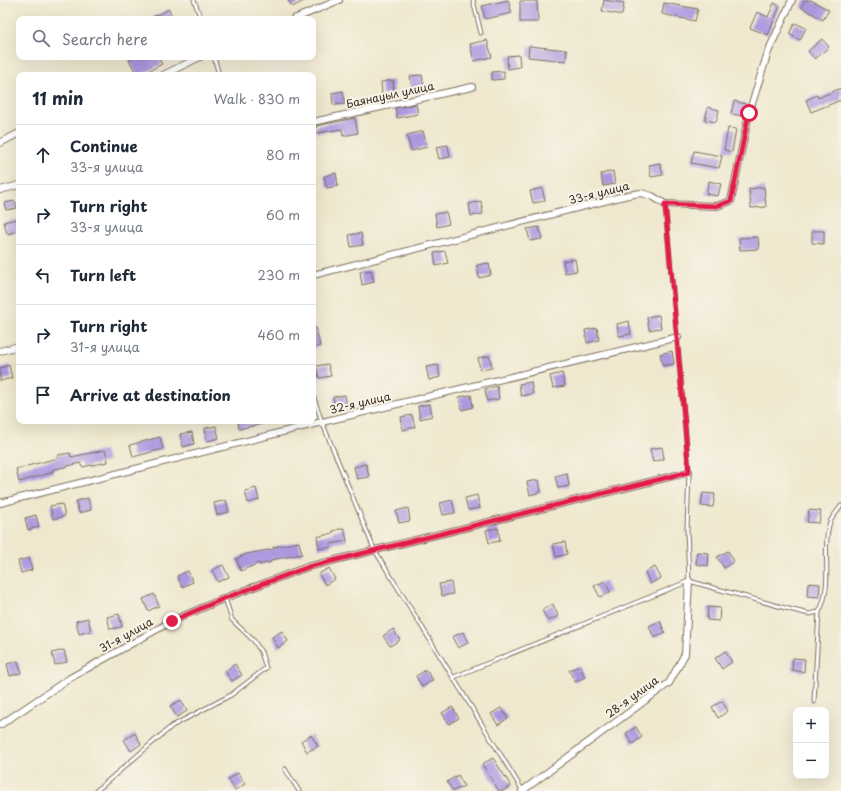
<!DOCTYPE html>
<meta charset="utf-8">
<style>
:root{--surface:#fff;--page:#f2f2f3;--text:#1f2937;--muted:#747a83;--line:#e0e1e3}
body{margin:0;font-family:"Playpen Sans",sans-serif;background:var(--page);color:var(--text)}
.controls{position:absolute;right:12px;bottom:12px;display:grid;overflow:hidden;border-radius:8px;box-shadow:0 4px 16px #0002}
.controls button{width:36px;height:36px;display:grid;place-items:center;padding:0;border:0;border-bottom:1px solid var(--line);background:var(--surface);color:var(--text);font:20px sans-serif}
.stop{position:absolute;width:12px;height:12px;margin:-9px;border:3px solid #e11d48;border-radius:50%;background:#fff}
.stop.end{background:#e11d48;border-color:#fff;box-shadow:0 1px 4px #0008}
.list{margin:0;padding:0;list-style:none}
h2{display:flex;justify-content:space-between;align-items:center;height:52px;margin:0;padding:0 16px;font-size:17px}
h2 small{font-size:13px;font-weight:400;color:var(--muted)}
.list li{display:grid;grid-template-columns:26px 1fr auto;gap:12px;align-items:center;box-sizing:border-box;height:60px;padding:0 16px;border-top:1px solid var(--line)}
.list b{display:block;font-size:15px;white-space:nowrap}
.list p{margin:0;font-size:13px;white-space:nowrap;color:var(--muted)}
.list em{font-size:13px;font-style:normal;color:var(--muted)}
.icon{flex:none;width:22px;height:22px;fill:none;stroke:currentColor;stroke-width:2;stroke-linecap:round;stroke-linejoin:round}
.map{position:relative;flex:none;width:841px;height:791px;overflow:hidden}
.search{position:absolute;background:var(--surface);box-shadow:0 4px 16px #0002;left:16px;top:16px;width:300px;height:44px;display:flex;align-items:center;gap:10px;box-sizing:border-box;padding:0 14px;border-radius:8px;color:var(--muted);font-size:15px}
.panel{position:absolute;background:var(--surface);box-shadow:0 4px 16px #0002;left:16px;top:72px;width:300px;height:352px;border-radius:8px}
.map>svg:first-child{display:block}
.building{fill:#ac97df}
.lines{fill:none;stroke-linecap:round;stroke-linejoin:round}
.lane-casing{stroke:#7a6c5c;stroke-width:5}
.street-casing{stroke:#7a6c5c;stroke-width:8}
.lane{stroke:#fff;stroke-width:3}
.street{stroke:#fff;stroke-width:6}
.route{stroke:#e11d48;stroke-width:5}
.labels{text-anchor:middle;stroke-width:4;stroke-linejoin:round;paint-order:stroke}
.street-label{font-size:11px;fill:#3b2a1e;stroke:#f7f3e8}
</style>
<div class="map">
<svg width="841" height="791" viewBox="0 0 841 791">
<rect width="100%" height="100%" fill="#f7f3e8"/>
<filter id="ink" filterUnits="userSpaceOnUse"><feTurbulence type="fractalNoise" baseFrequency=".025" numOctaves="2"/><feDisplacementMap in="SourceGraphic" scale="8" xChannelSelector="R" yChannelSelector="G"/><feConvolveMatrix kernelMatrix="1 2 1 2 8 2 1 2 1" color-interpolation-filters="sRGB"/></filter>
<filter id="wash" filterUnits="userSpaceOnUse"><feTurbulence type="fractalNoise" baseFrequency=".012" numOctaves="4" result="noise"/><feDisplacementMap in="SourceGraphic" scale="16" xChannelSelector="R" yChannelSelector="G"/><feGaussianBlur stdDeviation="0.9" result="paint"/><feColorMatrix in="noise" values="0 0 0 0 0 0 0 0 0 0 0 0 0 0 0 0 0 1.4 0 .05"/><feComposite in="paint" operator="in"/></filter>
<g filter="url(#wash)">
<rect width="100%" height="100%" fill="#efe8ce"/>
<g id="blocks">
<path class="building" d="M288,0H306L292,7Z
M508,0L512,13L485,19L482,6Z
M604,0L624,3L622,15L602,11Z
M805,0H811L829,10L823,20L801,7Z
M520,1H537L538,22H520Z
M664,3L698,9L695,21L662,14Z
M774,3L780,6L768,35L750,28L757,12L768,17Z
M169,9L173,19H149Z
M795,23L806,28L800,40L789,34Z
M822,39L829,47L815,59L808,51Z
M487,40L492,57L474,61L470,44Z
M529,46L567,50L566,61L528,57Z
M519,55L520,67L508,69L507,56Z
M135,57H158L162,64L141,75H137L129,60Z
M504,71V79L492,80V72Z
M422,75L424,87L412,89L410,76Z
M393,80L394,93L382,94L381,82Z
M841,88V100L811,112L806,100L817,95L818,98Z
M343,91L345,104L333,105L332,93Z
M734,101L746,104L743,116L731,114Z
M416,104L418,114L397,118L395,108Z
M708,107L719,110L716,122L705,120Z
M355,118L358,133L343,136L342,129L317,133L316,126Z
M728,128L736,129L732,152L724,150Z
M423,131L427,147L411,151L407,135Z
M448,145L450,157L439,159L436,147Z
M694,151L722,156L719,168L691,163Z
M660,163L663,175L651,177L649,165Z
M613,171L615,184L603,186L601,174Z
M336,173L338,186L327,188L324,176Z
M709,181L721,184L718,196L706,194Z
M764,187L766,207L751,208L749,189Z
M542,188L545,201L533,203L530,191Z
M15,201L17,208L6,210L4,203Z
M481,201L483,214L471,216L469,204Z
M446,212L449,224L437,227L435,214Z
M16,219L19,231L7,234L4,222Z
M539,227L542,239L530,241L527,229Z
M812,231H824V244L812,243Z
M361,233L363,245L351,247L349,235Z
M758,237L759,249L740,250L739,238Z
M445,251L448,263L436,266L434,253Z
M575,259L577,271L565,273L563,261Z
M489,263L491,275L479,278L477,265Z
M371,270L374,282L362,285L360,272Z
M659,315L661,328L649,330L647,317Z
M629,321L631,334L619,336L617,324Z
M313,328H316L320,346L313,348Z
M597,328L599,340L587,343L585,330Z
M672,351L674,364L663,366L660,354Z
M489,356L492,368L480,370L478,358Z
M328,364L331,376L319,378L316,366Z
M9,365L12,378L0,381V368Z
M438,365L440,377L429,380L426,367Z
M562,373L565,386L553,388L550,376Z
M531,382L533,394L521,396L519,384Z
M497,386L499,399L487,401L485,389Z
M345,395L347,407L335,410L333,397Z
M471,395L473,407L462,410L459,397Z
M430,404L432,416L420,419L418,406Z
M412,415L415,427L403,430L401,417Z
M238,421H262V424L239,429Z
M216,426L219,438L207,441L205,428Z
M192,432L194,444L183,447L180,434Z
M160,437L163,449L133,457L130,445Z
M662,447L664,459L653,462L650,449Z
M105,450L108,462L82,467L80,463L52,470L53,472L19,482L16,469L58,458V455L70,453L71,457Z
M366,464L369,477L357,479L354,467Z
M567,473L569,486L558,488L555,476Z
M539,480L541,492L530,495L527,482Z
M256,488L259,500L248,503L245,491Z
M703,493L715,494L713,507L701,506Z
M477,495L480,508L468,510L465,498Z
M88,498L91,510L79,513L76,501Z
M226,500L229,512L217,515L214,503Z
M452,500L455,513L443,515L440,503Z
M62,504L65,516L53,519L50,506Z
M408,508L410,521L399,523L396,511Z
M809,510L821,511L819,523L807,522Z
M36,515L39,527L28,530L25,518Z
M344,528L347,541L330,544L331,547L319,549L317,537L333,533V531Z
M498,528L500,541L489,543L486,530Z
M299,542L302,554L271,560V562L259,565V563L241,571L236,559L246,554L274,549L273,547Z
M565,542L567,554L556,557L553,544Z
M728,551L734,561L724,568L717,557Z
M697,552L709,553L708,566L696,564Z
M29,558L32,570L21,573L18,561Z
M223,565L229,577L218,582L212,570Z
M655,567L661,578L650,584L645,572Z
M329,568L335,579L325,585L319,574Z
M188,571L193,582L182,587L177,576Z
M605,581L610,592L600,597L594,586Z
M451,582L453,594L442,596L439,584Z
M808,583L820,584L819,597L807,596Z
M154,594L159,606L148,611L143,599Z
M553,604L558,616L548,621L542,610Z
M708,607L720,608L719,621L707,620Z
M119,614L122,627L110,629L107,617Z
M88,618L91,631L79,634L76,621Z
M660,621L665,633L654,638L649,626Z
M393,629L400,640L390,646L383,636Z
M282,631L288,641L278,648L272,637Z
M463,632L468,643L458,648L452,637Z
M64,650L67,662L55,665L52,653Z
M725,651L732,662L722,669L715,658Z
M793,658L805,659L804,672L792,670Z
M18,661L21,673L10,676L7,664Z
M235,664L242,675L232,681L225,671Z
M580,666L585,677L575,682L569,670Z
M426,670L433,680L422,687L416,676Z
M181,700L187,711L177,717L170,706Z
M722,701L728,711L718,718L712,707Z
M452,707L459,718L449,724L442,713Z
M501,708L508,718L498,725L491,714Z
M636,727L642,737L632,744L626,733Z
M135,733L141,744L131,751L124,740Z
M311,735L318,746L307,752L301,741Z
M493,758L511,786L503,791H499L482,764Z
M238,773L245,784L235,790L228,779Z
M458,775L464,786L453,791L447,782Z"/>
</g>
</g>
<g filter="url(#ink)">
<use href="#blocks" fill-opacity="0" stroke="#7a6c5c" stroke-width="1"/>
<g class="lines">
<defs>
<path id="lane" d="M194,0L201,19
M473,0L481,33
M214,57L219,75
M665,204L689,472L687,529L689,581
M313,395L322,422L374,549L523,791
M454,677L689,581L789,609L809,614L819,612C834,585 821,550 830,522C832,517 838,511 841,506
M814,702L819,612
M285,769L299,791
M96,791L172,726L231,695L266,668L261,652L254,641L232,620L225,598"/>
<path id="street" d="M294,19L339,0
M163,75L200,57
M313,122L472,87
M0,143L19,133
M0,190L19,185
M313,275L628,195L641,193L652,196L665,204L717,206L731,201L749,113L768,52L792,0
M0,351L19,346
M0,503L322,422L678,337
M0,725L70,678L172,621L225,598L307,567L689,472
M522,791L669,683L685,654L689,581"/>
</defs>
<use href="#lane" class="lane-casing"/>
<use href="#street" class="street-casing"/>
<use href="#lane" class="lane"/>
<use href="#street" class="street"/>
</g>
</g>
<g class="lines" filter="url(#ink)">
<path class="route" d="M172,621L225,598L308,567L689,472L665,204L717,206L731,201L749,113"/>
</g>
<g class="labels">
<g class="street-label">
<text transform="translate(390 95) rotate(-12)" y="4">Баянауыл улица</text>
<text transform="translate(599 193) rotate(-14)" y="4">33-я улица</text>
<text transform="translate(360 403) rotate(-13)" y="4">32-я улица</text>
<text transform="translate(126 635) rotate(-29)" y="4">31-я улица</text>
<text transform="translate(632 697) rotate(-36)" y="4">28-я улица</text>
</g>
</g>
</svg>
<div class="controls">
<button>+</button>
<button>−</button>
</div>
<div class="stop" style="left:749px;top:113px"></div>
<div class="stop end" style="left:172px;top:621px"></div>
<div class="search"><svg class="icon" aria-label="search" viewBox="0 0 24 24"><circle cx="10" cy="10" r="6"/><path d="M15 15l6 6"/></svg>Search here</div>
<section class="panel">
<h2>11 min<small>Walk · 830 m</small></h2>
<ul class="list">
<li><svg class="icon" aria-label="ahead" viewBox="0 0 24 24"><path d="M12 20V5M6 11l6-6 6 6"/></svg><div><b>Continue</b><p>33-я улица</p></div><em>80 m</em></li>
<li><svg class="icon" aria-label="right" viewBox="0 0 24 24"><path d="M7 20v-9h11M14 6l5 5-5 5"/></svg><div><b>Turn right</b><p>33-я улица</p></div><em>60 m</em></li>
<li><svg class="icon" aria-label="left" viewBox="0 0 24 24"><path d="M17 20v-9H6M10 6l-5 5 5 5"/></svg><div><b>Turn left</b></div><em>230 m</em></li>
<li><svg class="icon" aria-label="right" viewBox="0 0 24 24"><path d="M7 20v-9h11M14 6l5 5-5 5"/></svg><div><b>Turn right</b><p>31-я улица</p></div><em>460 m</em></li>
<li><svg class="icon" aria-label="arrive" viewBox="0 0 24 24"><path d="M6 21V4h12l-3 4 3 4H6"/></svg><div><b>Arrive at destination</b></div></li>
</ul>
</section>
</div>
